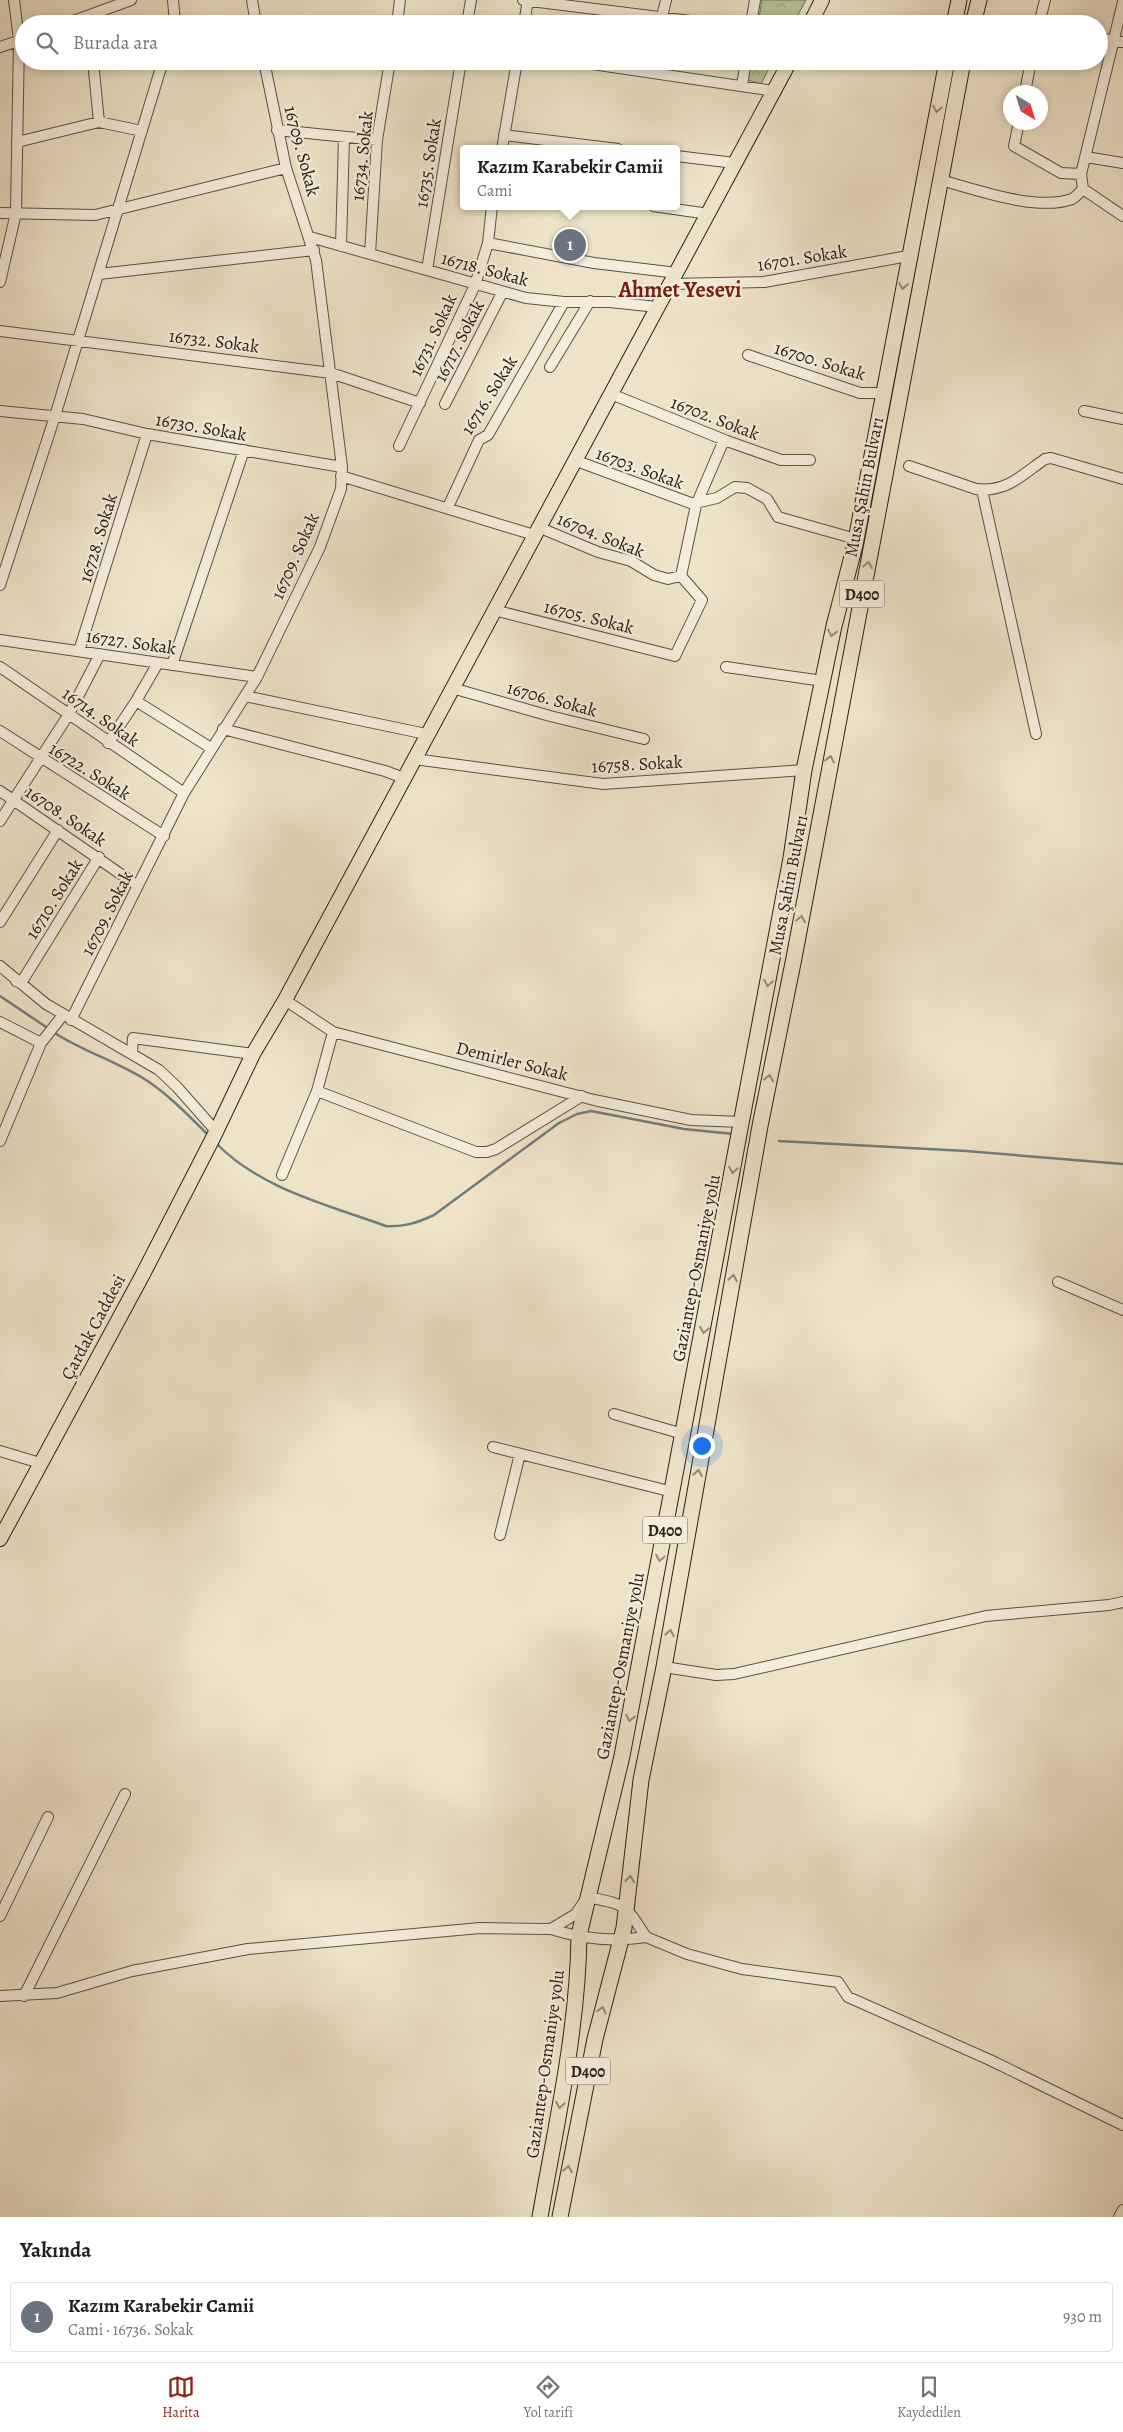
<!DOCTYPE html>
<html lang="tr">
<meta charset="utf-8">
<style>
:root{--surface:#fff;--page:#f2f2f2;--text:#202124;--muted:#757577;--line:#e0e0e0;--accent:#8f2418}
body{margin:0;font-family:Alegreya,serif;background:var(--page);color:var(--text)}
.compass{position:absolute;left:1003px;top:85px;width:45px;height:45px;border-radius:50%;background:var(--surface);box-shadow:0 2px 8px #0003;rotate:142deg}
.you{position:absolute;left:701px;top:1445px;width:18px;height:18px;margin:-12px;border:4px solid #fff;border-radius:50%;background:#1a73e8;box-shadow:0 0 0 8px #1a73e833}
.badge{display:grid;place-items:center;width:32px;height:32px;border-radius:50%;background:var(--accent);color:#fff;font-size:16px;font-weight:700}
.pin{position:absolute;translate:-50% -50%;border:2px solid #fff;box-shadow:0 1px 5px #0006}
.popup{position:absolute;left:460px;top:145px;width:220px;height:65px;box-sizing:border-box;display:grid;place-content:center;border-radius:5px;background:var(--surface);filter:drop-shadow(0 1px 4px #0005);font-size:16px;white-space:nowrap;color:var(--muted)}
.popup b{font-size:19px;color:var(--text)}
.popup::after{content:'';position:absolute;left:50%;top:100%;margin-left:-10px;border:10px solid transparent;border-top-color:var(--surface)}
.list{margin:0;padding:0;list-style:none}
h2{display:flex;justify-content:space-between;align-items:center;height:65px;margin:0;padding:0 20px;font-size:21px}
h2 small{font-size:16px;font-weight:400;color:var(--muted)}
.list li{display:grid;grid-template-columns:32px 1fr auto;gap:15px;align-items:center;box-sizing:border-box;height:70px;margin:0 10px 10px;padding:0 10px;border:1px solid var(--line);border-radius:5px}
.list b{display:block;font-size:19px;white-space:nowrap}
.list p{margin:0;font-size:16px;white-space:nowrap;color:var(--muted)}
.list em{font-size:16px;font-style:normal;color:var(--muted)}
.icon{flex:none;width:28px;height:28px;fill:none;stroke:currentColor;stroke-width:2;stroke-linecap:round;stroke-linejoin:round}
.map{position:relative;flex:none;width:1123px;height:2217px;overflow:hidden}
.search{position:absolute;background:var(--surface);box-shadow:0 2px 8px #0003;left:15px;right:15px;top:15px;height:55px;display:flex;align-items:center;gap:12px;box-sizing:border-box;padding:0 18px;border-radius:28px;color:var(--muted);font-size:19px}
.sheet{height:145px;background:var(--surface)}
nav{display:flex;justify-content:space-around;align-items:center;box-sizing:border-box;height:70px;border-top:1px solid var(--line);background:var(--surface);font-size:14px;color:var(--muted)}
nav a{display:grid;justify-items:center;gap:2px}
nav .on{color:var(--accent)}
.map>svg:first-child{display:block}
.park{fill:url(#park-crowns);stroke:#707258}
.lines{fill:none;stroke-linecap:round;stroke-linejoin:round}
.stream{stroke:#707d7d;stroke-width:2.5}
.minor-casing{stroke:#5a5144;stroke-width:12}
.major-casing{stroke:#292017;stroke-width:16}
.highway-casing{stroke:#292017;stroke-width:17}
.minor{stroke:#f4eddc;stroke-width:10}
.major{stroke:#eee3c9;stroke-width:14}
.highway{stroke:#eee3c9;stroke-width:15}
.oneway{stroke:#958b79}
.labels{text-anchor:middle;stroke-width:4.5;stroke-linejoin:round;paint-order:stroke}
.shield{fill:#f4eddc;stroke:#665e52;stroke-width:1}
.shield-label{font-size:16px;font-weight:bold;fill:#292017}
.street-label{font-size:18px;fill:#292017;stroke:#f4eddc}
.district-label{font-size:22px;font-weight:bold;fill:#7a1f14;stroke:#f4eddc}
</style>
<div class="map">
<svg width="1123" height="2217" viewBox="0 0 1123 2217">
<defs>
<pattern id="park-crowns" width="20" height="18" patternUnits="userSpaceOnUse" patternTransform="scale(1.25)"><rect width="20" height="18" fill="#b7c498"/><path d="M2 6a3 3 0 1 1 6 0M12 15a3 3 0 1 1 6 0" fill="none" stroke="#9da882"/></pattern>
</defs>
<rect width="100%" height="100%" fill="#eee3c9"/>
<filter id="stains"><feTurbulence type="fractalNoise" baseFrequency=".004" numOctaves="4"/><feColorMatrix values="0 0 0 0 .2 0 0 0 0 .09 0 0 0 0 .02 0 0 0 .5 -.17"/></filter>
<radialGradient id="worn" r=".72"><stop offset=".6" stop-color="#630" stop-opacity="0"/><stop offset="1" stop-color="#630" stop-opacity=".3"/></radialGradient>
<path class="park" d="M762,0H806L793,24H758Z
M751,61H773L761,84L748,80Z"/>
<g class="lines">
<path class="stream" d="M0,996L49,1029
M53,1032C82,1051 116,1061 146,1080C169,1095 189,1116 209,1136
M779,1141L966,1151L1123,1164
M217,1144C261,1189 328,1205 386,1226C404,1227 417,1223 434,1215L559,1123L577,1114L591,1111L684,1129L734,1134"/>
<defs>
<path id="minor" d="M173,0L175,24
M252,0L256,24
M523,0L715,24
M662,17L666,0
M65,24L131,0
M397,24L400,0
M467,24L471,0
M524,24L528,0
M751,24L755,0
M1039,24L1045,0
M1099,38L1123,42
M0,47L24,39
M93,61L99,122
M572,61L774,91
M742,85L746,61
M1025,92L1031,61
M1019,122L1014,146L1061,173L1081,174
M277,130L377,140
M504,135L618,149
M17,142L99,122L142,131
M502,149L517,61
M676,156L735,163
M1086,157L1123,163
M940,180C975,189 1036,212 1072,199C1076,197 1080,192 1083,189L1081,174L1123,2
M1083,189L1123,216
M653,206L709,214
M0,213L95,215L286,168
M310,237L526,298L564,302H610L657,307
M488,243L594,263L677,273
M341,246L344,138
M370,254L377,140L390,61
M427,270L461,61
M99,274L314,250
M0,282L16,213L19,40L14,0
M671,284L764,282L908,256
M0,331L331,373L420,403
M748,355L860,393H884
M550,367L590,301
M611,394L727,441L781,460H810
M445,404L502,293
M0,411L83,419L147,434L342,467
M1084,411L1123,419
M399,446L475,285L488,243L492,206
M574,460L696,505
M909,466L976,489C1006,493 1022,475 1045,459L1051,458L1123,479
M341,476L534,535
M982,490L1036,734
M699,502L717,498L735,487L747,488L767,499L778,517L856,539
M448,507L479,440L488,435L564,302
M538,527L598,552L631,561L654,575L668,579L681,576
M0,585L55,416L163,61
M494,610L675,656L702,600L681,576L696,505L724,440
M0,640L257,677
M79,651L147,434
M172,665L244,450
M0,667L184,793
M726,667L823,681
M452,688L550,716L644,739
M245,696L426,734
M136,701L211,748
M223,729L385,771L404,778
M0,731L164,836
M108,743L136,701L158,663
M414,759L603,784L804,770
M0,791L138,886
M0,821L69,714L100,654
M0,922L58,830
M0,966L46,1004L159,1070L177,1087L215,1130
M16,981L21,983L99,857
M285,1000L333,1032L594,1100L691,1120L742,1122
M71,1020L184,793L257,677L320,547L341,489L342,467L316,260L286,168L264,61
M0,1022L41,1043
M132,1052L133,1038L253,1054
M317,1091L476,1152H487L496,1149L582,1096
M0,1141L41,1043L63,1015
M282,1175L317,1091L333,1032
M1058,1282L1123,1310
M614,1414L683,1434
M493,1447L673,1492
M0,1451L40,1463
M500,1535L520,1454
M664,1667L716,1675L734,1674L986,1616L1109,1605L1123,1602
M587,1897C627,1905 624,1903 646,1937C614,1942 582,1939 551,1929L576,1914Z
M0,1916L48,1817
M646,1937L687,1954L742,1969L838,1982L848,1997L990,2060L1123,2125
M0,1996L57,1993L132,1971L248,1949L480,1928L551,1929
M24,1996L125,1794
M1119,2217L1123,2210"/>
<path id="major" d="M810,24L822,0
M0,1539L142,1276L214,1136L253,1054L285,1000L790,61"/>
<path id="highway" d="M954,24L959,0
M973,24L979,0
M540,2217C556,2124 578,2030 579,1935L622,1756L791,858L804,770L834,626L855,545L947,61
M560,2217L595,2039L624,1928L641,1780L664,1667L760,1126L794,958L963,61"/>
</defs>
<use href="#minor" class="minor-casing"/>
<use href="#major" class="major-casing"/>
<use href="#highway" class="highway-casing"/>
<use href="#minor" class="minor"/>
<use href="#major" class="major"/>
<use href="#highway" class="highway"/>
</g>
<defs><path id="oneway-chevron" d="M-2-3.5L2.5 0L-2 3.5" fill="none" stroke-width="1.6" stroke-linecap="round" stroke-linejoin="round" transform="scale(1.25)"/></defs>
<g class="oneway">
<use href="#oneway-chevron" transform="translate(937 109) rotate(101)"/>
<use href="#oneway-chevron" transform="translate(903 286) rotate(100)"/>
<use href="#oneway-chevron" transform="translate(868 565) rotate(-79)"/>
<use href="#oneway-chevron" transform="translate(832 633) rotate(102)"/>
<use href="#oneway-chevron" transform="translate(830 759) rotate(-79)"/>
<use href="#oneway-chevron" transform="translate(801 919) rotate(-79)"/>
<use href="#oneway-chevron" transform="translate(768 983) rotate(101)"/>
<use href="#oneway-chevron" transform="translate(769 1078) rotate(-79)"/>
<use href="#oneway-chevron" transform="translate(733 1170) rotate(100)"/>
<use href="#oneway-chevron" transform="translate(733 1278) rotate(-80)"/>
<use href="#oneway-chevron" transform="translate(704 1330) rotate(101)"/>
<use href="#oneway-chevron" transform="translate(698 1473) rotate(-80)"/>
<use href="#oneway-chevron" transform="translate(660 1558) rotate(101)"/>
<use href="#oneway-chevron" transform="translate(670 1633) rotate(-80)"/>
<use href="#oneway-chevron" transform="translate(630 1718) rotate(101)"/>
<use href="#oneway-chevron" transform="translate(630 1879) rotate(-84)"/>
<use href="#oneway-chevron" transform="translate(602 2010) rotate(-75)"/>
<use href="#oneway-chevron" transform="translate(560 2105) rotate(100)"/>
<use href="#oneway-chevron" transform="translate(568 2169) rotate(-80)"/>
</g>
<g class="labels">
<g class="shield">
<rect x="839.5" y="580.5" width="45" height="27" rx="4"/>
<rect x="642.5" y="1516.5" width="45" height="27" rx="4"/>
<rect x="565.5" y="2057.5" width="45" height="27" rx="4"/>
</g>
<g class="shield-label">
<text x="862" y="600">D400</text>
<text x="665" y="1536">D400</text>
<text x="588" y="2077">D400</text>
</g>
<g class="street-label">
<text transform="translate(302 151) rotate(75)" y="6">16709. Sokak</text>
<text transform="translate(362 156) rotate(-84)" y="6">16734. Sokak</text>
<text transform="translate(428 163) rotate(-81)" y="6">16735. Sokak</text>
<text transform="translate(802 258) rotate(-9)" y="6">16701. Sokak</text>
<text transform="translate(485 269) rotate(15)" y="6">16718. Sokak</text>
<text transform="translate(433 335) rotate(-65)" y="6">16731. Sokak</text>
<text transform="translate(214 341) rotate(7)" y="6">16732. Sokak</text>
<text transform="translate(459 341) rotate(-63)" y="6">16717. Sokak</text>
<text transform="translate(820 361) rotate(17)" y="6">16700. Sokak</text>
<text transform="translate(489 395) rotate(-58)" y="6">16716. Sokak</text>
<text transform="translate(715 418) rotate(21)" y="6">16702. Sokak</text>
<text transform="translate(201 427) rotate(10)" y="6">16730. Sokak</text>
<text transform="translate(640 468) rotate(20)" y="6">16703. Sokak</text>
<text transform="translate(864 487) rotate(-79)" y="6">Musa Şahin Bulvarı</text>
<text transform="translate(601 535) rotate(22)" y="6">16704. Sokak</text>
<text transform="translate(98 538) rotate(-73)" y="6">16728. Sokak</text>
<text transform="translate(295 556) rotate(-66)" y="6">16709. Sokak</text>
<text transform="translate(589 617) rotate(14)" y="6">16705. Sokak</text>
<text transform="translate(131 642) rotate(8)" y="6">16727. Sokak</text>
<text transform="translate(552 699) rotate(15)" y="6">16706. Sokak</text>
<text transform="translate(101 717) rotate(35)" y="6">16714. Sokak</text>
<text transform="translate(637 764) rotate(-3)" y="6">16758. Sokak</text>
<text transform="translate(90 771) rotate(32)" y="6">16722. Sokak</text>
<text transform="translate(66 816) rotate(34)" y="6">16708. Sokak</text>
<text transform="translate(788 885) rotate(-79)" y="6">Musa Şahin Bulvarı</text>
<text transform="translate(54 899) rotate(-58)" y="6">16710. Sokak</text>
<text transform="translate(107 913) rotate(-63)" y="6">16709. Sokak</text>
<text transform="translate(512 1061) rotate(14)" y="6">Demirler Sokak</text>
<text transform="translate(696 1268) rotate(-79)" y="6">Gaziantep-Osmaniye yolu</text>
<text transform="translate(93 1327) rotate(-62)" y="6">Çardak Caddesi</text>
<text transform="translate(620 1666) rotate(-79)" y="6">Gaziantep-Osmaniye yolu</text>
<text transform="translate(545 2064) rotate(-82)" y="6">Gaziantep-Osmaniye yolu</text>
</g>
<g class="district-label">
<text x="680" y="297">Ahmet Yesevi</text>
</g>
</g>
<rect width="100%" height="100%" filter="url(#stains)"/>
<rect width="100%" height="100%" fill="url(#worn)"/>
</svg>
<svg class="compass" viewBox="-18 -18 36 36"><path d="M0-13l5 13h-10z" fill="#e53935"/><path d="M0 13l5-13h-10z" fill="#757577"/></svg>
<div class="you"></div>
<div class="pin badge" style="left:570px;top:245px;background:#6b7280">1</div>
<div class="popup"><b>Kazım Karabekir Camii</b>Cami</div>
<div class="search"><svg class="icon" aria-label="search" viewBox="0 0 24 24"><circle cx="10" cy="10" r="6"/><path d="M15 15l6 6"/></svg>Burada ara</div>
</div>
<section class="sheet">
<h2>Yakında<small></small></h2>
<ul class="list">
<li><span class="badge" style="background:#6b7280">1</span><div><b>Kazım Karabekir Camii</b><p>Cami · 16736. Sokak</p></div><em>930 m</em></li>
</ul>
</section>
<nav>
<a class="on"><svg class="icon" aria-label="map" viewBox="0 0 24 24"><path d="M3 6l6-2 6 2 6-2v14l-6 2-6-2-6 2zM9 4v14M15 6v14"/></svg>Harita</a>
<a><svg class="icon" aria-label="directions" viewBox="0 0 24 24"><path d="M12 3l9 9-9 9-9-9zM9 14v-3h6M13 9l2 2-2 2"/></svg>Yol tarifi</a>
<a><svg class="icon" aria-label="saved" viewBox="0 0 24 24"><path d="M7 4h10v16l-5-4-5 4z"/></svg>Kaydedilen</a>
</nav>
